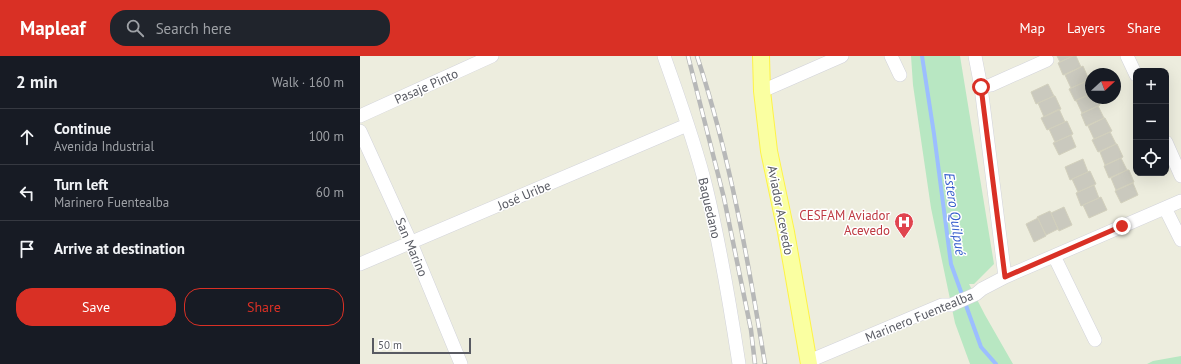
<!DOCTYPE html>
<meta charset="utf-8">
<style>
:root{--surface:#171b24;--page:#20242c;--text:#f1f3f6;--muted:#9ea1a6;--line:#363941;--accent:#d93025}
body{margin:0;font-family:"PT Sans",sans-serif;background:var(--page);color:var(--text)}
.controls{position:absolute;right:12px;top:12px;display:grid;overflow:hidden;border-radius:8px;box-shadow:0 4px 16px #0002}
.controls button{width:36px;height:36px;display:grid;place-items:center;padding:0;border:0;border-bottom:1px solid var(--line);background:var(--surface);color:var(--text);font:20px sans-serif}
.compass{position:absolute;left:725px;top:12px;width:36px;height:36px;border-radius:50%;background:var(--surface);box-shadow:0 4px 16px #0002;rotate:69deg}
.scale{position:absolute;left:12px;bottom:10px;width:99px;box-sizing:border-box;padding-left:4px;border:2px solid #585a62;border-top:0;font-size:11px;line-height:14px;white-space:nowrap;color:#585a62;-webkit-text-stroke:3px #fff;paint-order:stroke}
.stop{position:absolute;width:12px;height:12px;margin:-9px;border:3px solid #d93025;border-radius:50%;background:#fff}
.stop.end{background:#d93025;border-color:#fff;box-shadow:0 1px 4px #0008}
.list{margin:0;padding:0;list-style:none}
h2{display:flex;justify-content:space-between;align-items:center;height:52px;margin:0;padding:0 16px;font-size:17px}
h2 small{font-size:13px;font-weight:400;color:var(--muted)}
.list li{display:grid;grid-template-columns:26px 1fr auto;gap:12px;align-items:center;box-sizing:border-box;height:56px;padding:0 16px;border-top:1px solid var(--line)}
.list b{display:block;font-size:15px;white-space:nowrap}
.list p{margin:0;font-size:13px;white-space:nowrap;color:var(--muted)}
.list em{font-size:13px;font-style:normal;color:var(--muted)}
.actions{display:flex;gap:8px;padding:12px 16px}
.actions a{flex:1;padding:9px 0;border:1px solid var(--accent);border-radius:16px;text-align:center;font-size:14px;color:var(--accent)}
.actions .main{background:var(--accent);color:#fff}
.icon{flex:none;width:22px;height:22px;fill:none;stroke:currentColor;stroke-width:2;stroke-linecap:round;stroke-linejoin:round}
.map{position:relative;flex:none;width:821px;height:308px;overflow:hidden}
header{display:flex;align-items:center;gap:24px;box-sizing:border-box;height:56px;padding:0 20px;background:var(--accent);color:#fff}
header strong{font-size:19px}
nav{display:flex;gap:22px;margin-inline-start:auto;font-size:14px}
.search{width:280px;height:36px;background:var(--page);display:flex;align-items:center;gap:10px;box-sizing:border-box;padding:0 14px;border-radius:16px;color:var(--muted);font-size:15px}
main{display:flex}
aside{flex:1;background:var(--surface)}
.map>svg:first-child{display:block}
.green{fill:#b8e7c2}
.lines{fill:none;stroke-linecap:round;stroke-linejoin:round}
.stream{stroke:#9cbeff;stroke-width:4}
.building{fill:#cac9be;stroke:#d2d0bd}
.minor-casing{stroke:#d2d3da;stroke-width:14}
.major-casing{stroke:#fef346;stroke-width:18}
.minor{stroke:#fff;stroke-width:13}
.major{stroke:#faffa1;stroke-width:16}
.rail-casing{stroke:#b7b8b8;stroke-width:4.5}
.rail{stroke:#fff;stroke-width:3;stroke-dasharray:9;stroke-linecap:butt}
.route{stroke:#d93025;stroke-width:5}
.labels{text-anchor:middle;stroke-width:3;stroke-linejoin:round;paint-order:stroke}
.street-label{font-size:13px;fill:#585a62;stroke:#fff}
.health-label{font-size:13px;fill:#be3a42;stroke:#fff;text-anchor:end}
.water-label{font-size:14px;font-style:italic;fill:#355dcc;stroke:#fff}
</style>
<header>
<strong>Mapleaf</strong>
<div class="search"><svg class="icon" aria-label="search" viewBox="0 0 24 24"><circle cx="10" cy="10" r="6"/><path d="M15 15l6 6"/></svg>Search here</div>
<nav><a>Map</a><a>Layers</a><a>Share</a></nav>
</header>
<main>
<aside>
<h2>2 min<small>Walk · 160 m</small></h2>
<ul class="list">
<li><svg class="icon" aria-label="ahead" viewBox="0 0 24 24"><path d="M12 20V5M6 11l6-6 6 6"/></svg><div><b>Continue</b><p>Avenida Industrial</p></div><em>100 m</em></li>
<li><svg class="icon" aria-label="left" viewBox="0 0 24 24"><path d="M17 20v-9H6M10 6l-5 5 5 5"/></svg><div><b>Turn left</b><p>Marinero Fuentealba</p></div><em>60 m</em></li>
<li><svg class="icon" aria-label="arrive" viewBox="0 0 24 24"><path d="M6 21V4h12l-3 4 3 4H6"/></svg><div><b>Arrive at destination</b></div></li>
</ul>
<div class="actions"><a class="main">Save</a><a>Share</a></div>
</aside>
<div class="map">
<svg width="821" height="308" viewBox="0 0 821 308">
<rect width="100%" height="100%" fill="#ededde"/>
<path class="green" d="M551,0H600L634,208L614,228H609L625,259L653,308H610L595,267L571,152L553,29Z
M821,300V308H787L793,305Z"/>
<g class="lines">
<path class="stream" d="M562,0L574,78L591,208L621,291L636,308"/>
</g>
<path class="building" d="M697,0H713L700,6Z
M713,0H716L721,11L703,19L698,7Z
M723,10L729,24L711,32L705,19Z
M727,25L731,34V38L715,45L709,33Z
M688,28L694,40L676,48L671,36Z
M731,38V42H737L740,49L722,57L716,44Z
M694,40H695L701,53L684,61L678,47Z
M738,50L744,62L726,70L721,58Z
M699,53L705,66L687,74L681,62Z
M744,62H745L752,75L734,83L728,70Z
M707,65L713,78L695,86L689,73Z
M750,76L756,88L738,96L732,84Z
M711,79L716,91L699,99L693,87Z
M756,88H757L763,101L745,109L740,96Z
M761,102L767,114L749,122L744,110Z
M723,103L728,116L710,124L705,111Z
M767,114H769L774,126L756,134L751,122Z
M730,115L736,128L718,136L712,123Z
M773,127L778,139L761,147L755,135Z
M734,129L739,142L721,150L716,137Z
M741,141L747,154L729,162L723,149Z
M704,151L712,169L699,175L691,157Z
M690,155L698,173L686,179L677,161Z
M678,162L686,180L674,186L666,168Z"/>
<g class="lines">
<defs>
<path id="minor" d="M304,0C319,43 335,86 346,131C360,189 370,249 379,308
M531,0L540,19
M615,0L621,31L645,221
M767,0L776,19
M621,31L631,29L687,4
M402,35L482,0
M0,60L132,0
M0,75L51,187L101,308
M806,86L821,120
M805,152L821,184
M694,200L735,284
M0,208L327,69
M449,305L582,249H591L616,238L622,233L645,221L821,145"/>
<path id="major" d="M401,0L402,35L409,95L426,176L449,308"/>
</defs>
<use href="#minor" class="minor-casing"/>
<use href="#major" class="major-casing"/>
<use href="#minor" class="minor"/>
<use href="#major" class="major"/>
<defs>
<path id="rail" d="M328,0L364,142L391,274L395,308
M337,0C370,100 388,204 405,308"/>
</defs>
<use href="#rail" class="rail-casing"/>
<use href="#rail" class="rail"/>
</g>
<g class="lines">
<path class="route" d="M621,31L645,221L762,170"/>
</g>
<defs>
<symbol id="hospital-pin" viewBox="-11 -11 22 30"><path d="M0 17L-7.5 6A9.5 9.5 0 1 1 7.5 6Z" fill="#e0444e" stroke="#fff"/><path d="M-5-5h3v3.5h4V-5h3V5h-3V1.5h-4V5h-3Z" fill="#fff"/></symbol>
</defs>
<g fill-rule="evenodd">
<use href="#hospital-pin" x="533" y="155" width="22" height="30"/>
</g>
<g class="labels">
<g class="street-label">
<text transform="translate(66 30) rotate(-24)" y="5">Pasaje Pinto</text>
<text transform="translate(164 139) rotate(-23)" y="5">José Uribe</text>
<text transform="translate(350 152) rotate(77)" y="5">Baquedano</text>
<text transform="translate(421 154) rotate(79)" y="5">Aviador Acevedo</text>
<text transform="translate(52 191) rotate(67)" y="5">San Marino</text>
<text transform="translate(559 260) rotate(-22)" y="5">Marinero Fuentealba</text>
</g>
<g class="health-label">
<text x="530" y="164">CESFAM Aviador<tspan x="530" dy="15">Acevedo</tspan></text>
</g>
<g class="water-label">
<text transform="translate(595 158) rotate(82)" y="5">Estero Quilpué</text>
</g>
</g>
</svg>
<div class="controls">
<button>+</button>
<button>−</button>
<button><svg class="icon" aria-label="locate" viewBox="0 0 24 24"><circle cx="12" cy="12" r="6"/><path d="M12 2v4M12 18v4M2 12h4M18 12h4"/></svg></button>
</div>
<svg class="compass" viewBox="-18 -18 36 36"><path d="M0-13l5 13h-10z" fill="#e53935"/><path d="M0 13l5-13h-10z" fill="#9ea1a6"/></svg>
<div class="scale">50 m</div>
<div class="stop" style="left:621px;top:31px"></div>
<div class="stop end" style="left:762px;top:170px"></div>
</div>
</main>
